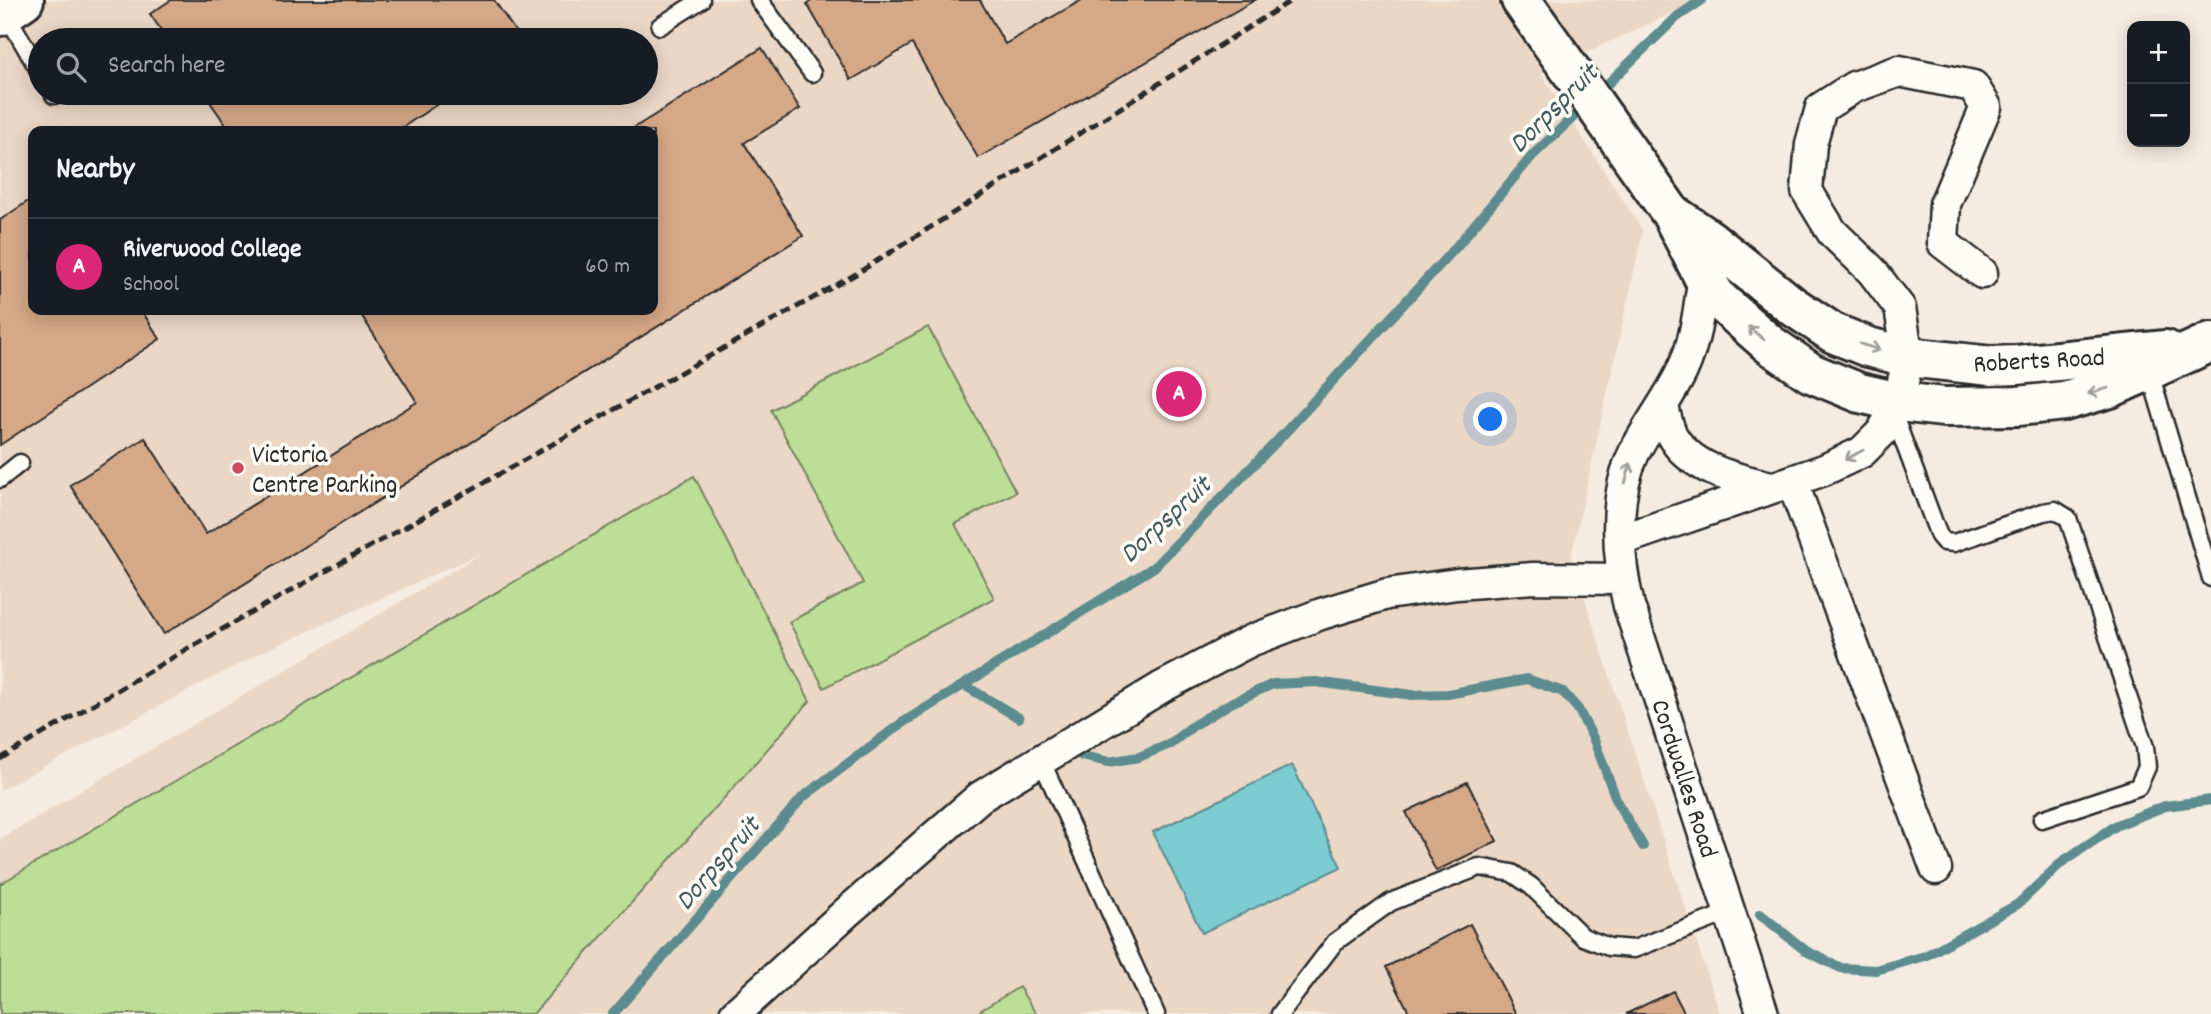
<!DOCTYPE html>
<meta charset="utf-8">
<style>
:root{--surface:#171b24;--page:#20242c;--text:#f1f3f6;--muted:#9ea1a6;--line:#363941;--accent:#db2777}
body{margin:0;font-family:Dekko,sans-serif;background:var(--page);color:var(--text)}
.controls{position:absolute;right:21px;top:21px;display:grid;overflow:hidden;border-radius:14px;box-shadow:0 4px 18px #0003}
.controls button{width:63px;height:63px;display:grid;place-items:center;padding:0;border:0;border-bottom:2px solid var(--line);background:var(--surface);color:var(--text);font:35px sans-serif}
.you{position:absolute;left:1491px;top:420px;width:24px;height:24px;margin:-18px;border:5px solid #fff;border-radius:50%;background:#1a73e8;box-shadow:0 0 0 10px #1a73e833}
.badge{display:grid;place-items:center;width:46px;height:46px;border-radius:50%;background:var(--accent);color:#fff;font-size:23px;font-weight:700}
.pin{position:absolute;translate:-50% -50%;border:4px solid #fff;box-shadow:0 2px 7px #0006}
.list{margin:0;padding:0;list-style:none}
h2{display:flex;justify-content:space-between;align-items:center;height:91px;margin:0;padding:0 28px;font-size:30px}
h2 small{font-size:23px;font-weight:400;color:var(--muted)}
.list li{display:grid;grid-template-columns:46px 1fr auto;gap:21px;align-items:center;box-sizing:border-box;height:98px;padding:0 28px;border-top:2px solid var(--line)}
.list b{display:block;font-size:26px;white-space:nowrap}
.list p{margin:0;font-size:23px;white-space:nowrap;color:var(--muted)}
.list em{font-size:23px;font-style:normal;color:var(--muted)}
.icon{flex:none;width:38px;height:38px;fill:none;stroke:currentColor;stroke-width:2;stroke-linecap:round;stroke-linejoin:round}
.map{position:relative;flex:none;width:2211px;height:1014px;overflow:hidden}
.search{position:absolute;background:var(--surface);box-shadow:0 4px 18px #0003;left:28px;top:28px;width:630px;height:77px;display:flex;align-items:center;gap:18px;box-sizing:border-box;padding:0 24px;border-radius:38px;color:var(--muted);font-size:26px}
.panel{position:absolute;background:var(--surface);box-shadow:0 4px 18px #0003;left:28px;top:126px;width:630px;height:189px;border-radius:14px}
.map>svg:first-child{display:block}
.built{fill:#ebd7c6;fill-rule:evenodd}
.green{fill:#bdde97;stroke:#748461;stroke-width:2}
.water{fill:#7bccd2;stroke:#5b8c8f;stroke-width:2}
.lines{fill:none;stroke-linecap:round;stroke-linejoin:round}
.stream{stroke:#5b8c8f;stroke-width:10}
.building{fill:#d5a887;stroke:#2b2b2b;stroke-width:2}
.lane-casing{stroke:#2b2b2b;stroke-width:21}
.street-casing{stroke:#2b2b2b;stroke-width:35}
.secondary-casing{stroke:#2b2b2b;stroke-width:44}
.lane{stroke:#fdfcf7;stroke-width:16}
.street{stroke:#fdfcf7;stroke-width:30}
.secondary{stroke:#fdfcf7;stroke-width:38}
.rail{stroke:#2b2b2b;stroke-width:5;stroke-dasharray:10 5;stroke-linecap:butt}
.oneway{stroke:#9e9e9b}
.poi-dot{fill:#d1495b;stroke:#fdfcf7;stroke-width:2.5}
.labels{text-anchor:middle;stroke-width:7;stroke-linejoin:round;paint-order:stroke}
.street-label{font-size:26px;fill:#2b2b2b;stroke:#fdfcf7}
.poi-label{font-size:26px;fill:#2b2b2b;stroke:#fdfcf7;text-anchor:start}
.water-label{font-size:28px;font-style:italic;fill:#435b5d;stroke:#fdfcf7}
</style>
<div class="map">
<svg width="2211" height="1014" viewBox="0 0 2211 1014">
<rect width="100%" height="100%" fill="#f5ebe1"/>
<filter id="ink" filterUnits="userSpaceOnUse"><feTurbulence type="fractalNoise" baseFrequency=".0143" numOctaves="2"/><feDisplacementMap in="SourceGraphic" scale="14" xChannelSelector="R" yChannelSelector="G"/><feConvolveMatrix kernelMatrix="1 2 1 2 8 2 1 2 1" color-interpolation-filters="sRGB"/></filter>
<g filter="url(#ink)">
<path class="built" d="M0,0H1701L1541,73L1643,231L1571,557L1720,1014H0V839L484,552L260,653L0,790ZM40,40H646V93H40ZM33,131H653V310H33Z"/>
<path class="green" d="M928,327L1016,492L955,524L994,598L824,688L789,622L863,583L771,410Z
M694,476L810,701L533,1014H0V884Z
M1019,987L1036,1014H975Z"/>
<path class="water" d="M1292,765L1341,867L1202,933L1153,832Z"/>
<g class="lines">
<path class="stream" d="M1596,95L1677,17L1702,0
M964,685L1019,718
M1082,756L1109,762L1139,757L1170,744L1194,725L1231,703L1273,684L1316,682L1412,695L1448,694L1527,679L1563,692L1578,709L1594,740L1618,804L1643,846
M1760,914L1806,951L1841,968L1876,970L1925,956L2018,904L2062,862L2117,825L2165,806L2211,800
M613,1014L803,797L902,723L1154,567L1279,439L1456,247L1533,155L1585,106"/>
</g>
<path class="building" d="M171,0H494L521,40H168L150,14Z
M813,0H980L1005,44L1082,0H1255L978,158L912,44L851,80L807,4Z
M762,48L800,109L744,143L803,236L164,634L70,485L145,438L206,534L417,402L358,310H653V131H629Z
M204,93H454L397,131H230Z
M33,198V310H141L160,339L0,445V220Z
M1467,782L1497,841L1436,871L1406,812Z
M1470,924L1516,1014H1410L1386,967Z
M1673,991L1685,1014H1626Z"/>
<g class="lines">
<defs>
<path id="lane" d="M759,0L812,73
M5,12L40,72
M660,26L701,0
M53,93L54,95
M2149,370L2211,578
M1893,413L1939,536L1944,542L1954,543L2043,512L2055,510L2068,518L2145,747L2147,767L2138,787L2042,819
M0,479L20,463
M1041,760L1156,1014
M1280,1014L1335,942L1391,902L1479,867L1512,873L1531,886L1583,937L1609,947L1634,949L1730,912"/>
<path id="street" d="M1705,267C1700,301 1697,339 1682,371C1668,400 1648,425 1634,453C1612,498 1618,560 1629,606L1763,1014
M1663,407C1666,417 1668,430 1674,439C1694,470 1736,479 1771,487
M1792,481L1936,869
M1621,540L1824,470L1862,452L1882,432L1899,402L1908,357L1900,308L1872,271L1832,232L1807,191L1811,144L1821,108L1854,87L1899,71L1973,86L1986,107L1945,204L1943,243L1982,273
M735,1014L847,912L980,797L1162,687L1250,641L1321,614L1387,594L1457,584L1533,578L1623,579"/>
<path id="secondary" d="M1521,0L1671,213L1704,278L1718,299L1769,344L1811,373L1860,393L1899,402L1944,407L2018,406L2064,401L2110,388L2211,342
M0,16L24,0
M1675,216L1710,240L1791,305L1833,333L1868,347L1908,357L1991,366L2017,365L2166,350"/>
</defs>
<use href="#lane" class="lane-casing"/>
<use href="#street" class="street-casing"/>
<use href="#secondary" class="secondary-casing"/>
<use href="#lane" class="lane"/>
<use href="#street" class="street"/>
<use href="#secondary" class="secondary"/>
<path class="rail" d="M0,759L187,649L856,274L1292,0"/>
</g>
<defs><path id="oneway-shaft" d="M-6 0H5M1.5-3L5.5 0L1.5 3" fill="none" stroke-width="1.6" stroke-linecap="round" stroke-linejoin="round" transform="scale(1.75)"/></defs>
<g class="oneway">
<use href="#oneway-shaft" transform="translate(1756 333) rotate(-140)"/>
<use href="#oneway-shaft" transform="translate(1870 347) rotate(17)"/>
<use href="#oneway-shaft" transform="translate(2098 391) rotate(164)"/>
<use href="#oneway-shaft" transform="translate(1854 455) rotate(151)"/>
<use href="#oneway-shaft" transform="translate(1628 473) rotate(-75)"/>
</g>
</g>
<circle class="poi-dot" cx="238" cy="468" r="7"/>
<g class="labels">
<g class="street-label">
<text transform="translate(2039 359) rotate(-3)" y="9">Roberts Road</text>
<text transform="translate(1686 778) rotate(72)" y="9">Cordwalles Road</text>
</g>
<g class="poi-label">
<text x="252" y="462">Victoria<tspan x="252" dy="30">Centre Parking</tspan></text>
</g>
<g class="water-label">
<text transform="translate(1552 107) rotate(-45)" y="10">Dorpspruit</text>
<text transform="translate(1164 518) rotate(-43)" y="10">Dorpspruit</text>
<text transform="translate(716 862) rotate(-49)" y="10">Dorpspruit</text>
</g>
</g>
</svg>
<div class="controls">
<button>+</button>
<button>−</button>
</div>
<div class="you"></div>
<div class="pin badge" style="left:1179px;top:394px">A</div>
<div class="search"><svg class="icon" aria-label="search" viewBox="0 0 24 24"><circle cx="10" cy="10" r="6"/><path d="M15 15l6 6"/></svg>Search here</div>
<section class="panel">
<h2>Nearby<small></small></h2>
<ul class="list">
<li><span class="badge">A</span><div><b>Riverwood College</b><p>School</p></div><em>60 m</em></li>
</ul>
</section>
</div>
